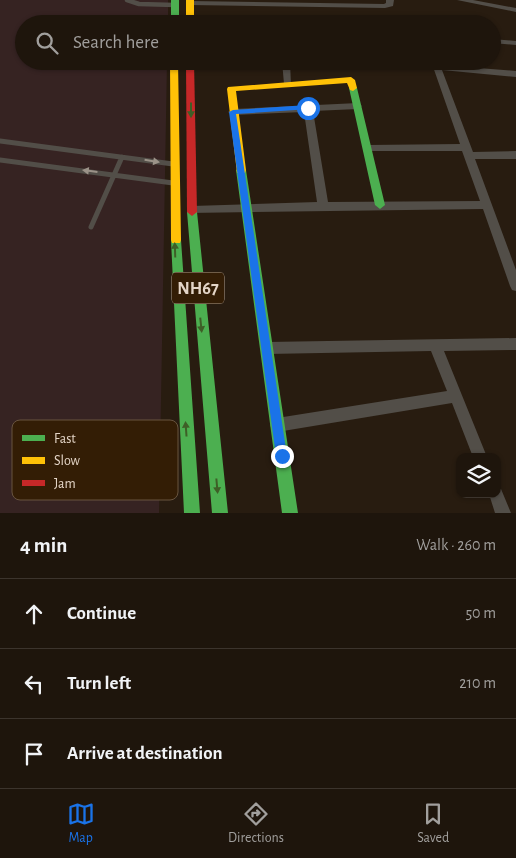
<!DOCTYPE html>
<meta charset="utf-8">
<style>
:root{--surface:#1e150c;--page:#261e15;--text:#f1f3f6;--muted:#a19f9d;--line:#3c342d;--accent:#1a73e8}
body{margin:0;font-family:"Alegreya Sans",sans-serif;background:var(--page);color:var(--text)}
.controls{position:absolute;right:15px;bottom:15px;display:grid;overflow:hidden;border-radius:10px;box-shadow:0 1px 4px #0004}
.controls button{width:45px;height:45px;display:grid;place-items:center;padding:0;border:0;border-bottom:1px solid var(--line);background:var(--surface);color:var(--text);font:25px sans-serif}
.stop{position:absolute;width:15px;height:15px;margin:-11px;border:4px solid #1a73e8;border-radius:50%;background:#fff}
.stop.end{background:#1a73e8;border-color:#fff;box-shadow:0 1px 5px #0008}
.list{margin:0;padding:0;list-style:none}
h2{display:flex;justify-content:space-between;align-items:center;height:65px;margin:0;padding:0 20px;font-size:21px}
h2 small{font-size:16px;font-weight:400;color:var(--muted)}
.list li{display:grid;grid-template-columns:32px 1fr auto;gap:15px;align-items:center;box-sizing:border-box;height:70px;padding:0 20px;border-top:1px solid var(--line)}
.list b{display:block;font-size:19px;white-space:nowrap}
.list em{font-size:16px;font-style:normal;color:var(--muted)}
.icon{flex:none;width:28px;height:28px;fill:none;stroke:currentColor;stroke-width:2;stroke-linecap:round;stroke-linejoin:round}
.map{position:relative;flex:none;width:516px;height:513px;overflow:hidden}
.search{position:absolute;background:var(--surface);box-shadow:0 1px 4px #0004;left:15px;right:15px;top:15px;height:55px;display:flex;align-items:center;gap:12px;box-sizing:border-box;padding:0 18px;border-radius:28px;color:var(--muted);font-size:19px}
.sheet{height:275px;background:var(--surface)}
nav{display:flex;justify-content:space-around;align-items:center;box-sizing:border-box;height:70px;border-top:1px solid var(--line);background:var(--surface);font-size:14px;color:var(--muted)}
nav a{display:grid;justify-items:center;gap:2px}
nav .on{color:var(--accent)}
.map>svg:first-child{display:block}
.industrial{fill:#362322}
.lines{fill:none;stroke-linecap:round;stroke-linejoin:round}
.lane-far1{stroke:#524e48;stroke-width:4.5}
.lane{stroke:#524e48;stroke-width:5}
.street{fill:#524e48;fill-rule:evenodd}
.fast{fill:#4caf50;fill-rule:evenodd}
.slow{fill:#ffc107;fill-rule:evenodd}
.jam{fill:#c62828;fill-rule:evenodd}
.oneway{fill:#3e5f27}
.oneway2{fill:#9b9288}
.route{fill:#1a73e8}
.labels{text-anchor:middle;stroke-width:4;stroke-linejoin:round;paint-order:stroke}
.shield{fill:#331d05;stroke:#af9e8d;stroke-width:1}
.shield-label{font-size:18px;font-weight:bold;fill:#e4d5c7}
.key{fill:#331d05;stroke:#68543f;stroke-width:1}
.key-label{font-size:14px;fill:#e4d5c7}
</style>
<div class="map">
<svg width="516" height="513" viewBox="0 0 516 513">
<rect width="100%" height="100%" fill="#281c10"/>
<path class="industrial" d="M0,0H168V24H24V61H167L159,513H0Z"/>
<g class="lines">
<path class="lane-far1" d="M127,0L139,4L175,5"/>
<path class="lane" d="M0,141L173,164
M0,160L173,183
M91,227L122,157"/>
<path class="street" d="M386,0H394L393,6L385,8L190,5L186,3L190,1L384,4L386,3Z
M457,0H473L516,8V12Z
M492,39L516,41V45L492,43Z
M282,61H290L291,86H285L284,84Z
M431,61H439L440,65L516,71V77L442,70L473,152L516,151V159H475L516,270V291L512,290L510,286L483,209L188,213L187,210L188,207L192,206L317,202L304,112L233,115L228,112L233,109L358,103L362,106L358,109L313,111L328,202L480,201L462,151H368L363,148L368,145L460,144Z
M516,338V350L444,351L487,457H473L452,403L277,432L272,430L270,425L272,420L277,418L447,391L431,351L267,354L263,352L261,348L263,344L267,342Z
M497,487L501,489L511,513H495L489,494H497Z"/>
<path class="fast" d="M171,0H179V24H171Z
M353,85L357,88L385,205L380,209L375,205L349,88Z
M241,166L246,170L298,513H282L236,170Z
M192,208L197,212L228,513H212L187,212Z
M176,235L180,237L181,240L200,513H184L171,240L172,237Z"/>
<path class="slow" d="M186,0H194V24H186Z
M170,61H178L181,240L180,243H172L171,240Z
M351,77L355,80L357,88L353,91L350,90L347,83L236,91L246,170L245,173H237L227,89L228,87Z"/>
<path class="jam" d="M186,61H194L197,212L192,216L187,212Z"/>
</g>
<defs><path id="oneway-solid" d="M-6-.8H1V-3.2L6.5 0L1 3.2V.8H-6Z" transform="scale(1.25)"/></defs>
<g class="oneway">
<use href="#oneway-solid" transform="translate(191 110) rotate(90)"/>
<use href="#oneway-solid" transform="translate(175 250) rotate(-92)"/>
<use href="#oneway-solid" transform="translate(201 325) rotate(84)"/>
<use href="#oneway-solid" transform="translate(186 429) rotate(-94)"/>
<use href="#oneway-solid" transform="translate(217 486) rotate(85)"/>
</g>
<g class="oneway2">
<use href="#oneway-solid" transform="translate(152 161) rotate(9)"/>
<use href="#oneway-solid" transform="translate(90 171) rotate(-173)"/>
</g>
<path class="route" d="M308,105L311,109L236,114L287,456L282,461L276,456L229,112L233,110Z"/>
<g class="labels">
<rect class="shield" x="172" y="272.5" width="52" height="31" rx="4"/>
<g class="shield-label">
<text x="198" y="294">NH67</text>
</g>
</g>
<rect x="12" y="420" width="166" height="80" rx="8" class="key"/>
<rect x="22" y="435" width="23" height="6" fill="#4caf50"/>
<rect x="22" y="457" width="23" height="7" fill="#ffc107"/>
<rect x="22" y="480" width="23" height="6" fill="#c62828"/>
<g class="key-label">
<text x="54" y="443">Fast</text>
<text x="54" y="465">Slow</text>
<text x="54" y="488">Jam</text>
</g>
</svg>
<div class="controls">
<button><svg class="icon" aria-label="layers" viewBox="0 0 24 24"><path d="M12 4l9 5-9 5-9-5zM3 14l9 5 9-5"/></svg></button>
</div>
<div class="stop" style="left:308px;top:108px"></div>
<div class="stop end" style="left:282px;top:456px"></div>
<div class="search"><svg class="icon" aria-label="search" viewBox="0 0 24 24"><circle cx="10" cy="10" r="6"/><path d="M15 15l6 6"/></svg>Search here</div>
</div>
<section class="sheet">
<h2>4 min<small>Walk · 260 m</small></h2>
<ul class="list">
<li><svg class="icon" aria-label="ahead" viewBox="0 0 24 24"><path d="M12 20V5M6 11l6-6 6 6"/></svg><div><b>Continue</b></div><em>50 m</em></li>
<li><svg class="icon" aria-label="left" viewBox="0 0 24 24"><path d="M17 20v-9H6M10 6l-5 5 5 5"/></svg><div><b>Turn left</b></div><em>210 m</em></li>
<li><svg class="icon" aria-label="arrive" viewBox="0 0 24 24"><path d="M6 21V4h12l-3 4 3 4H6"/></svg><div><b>Arrive at destination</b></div></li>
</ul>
</section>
<nav>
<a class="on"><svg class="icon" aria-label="map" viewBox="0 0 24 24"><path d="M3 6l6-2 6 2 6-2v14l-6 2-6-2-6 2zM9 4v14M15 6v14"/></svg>Map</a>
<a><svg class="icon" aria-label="directions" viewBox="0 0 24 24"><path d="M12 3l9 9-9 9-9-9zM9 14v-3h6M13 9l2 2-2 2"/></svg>Directions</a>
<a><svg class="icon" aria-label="saved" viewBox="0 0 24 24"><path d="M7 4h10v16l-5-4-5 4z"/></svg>Saved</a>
</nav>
